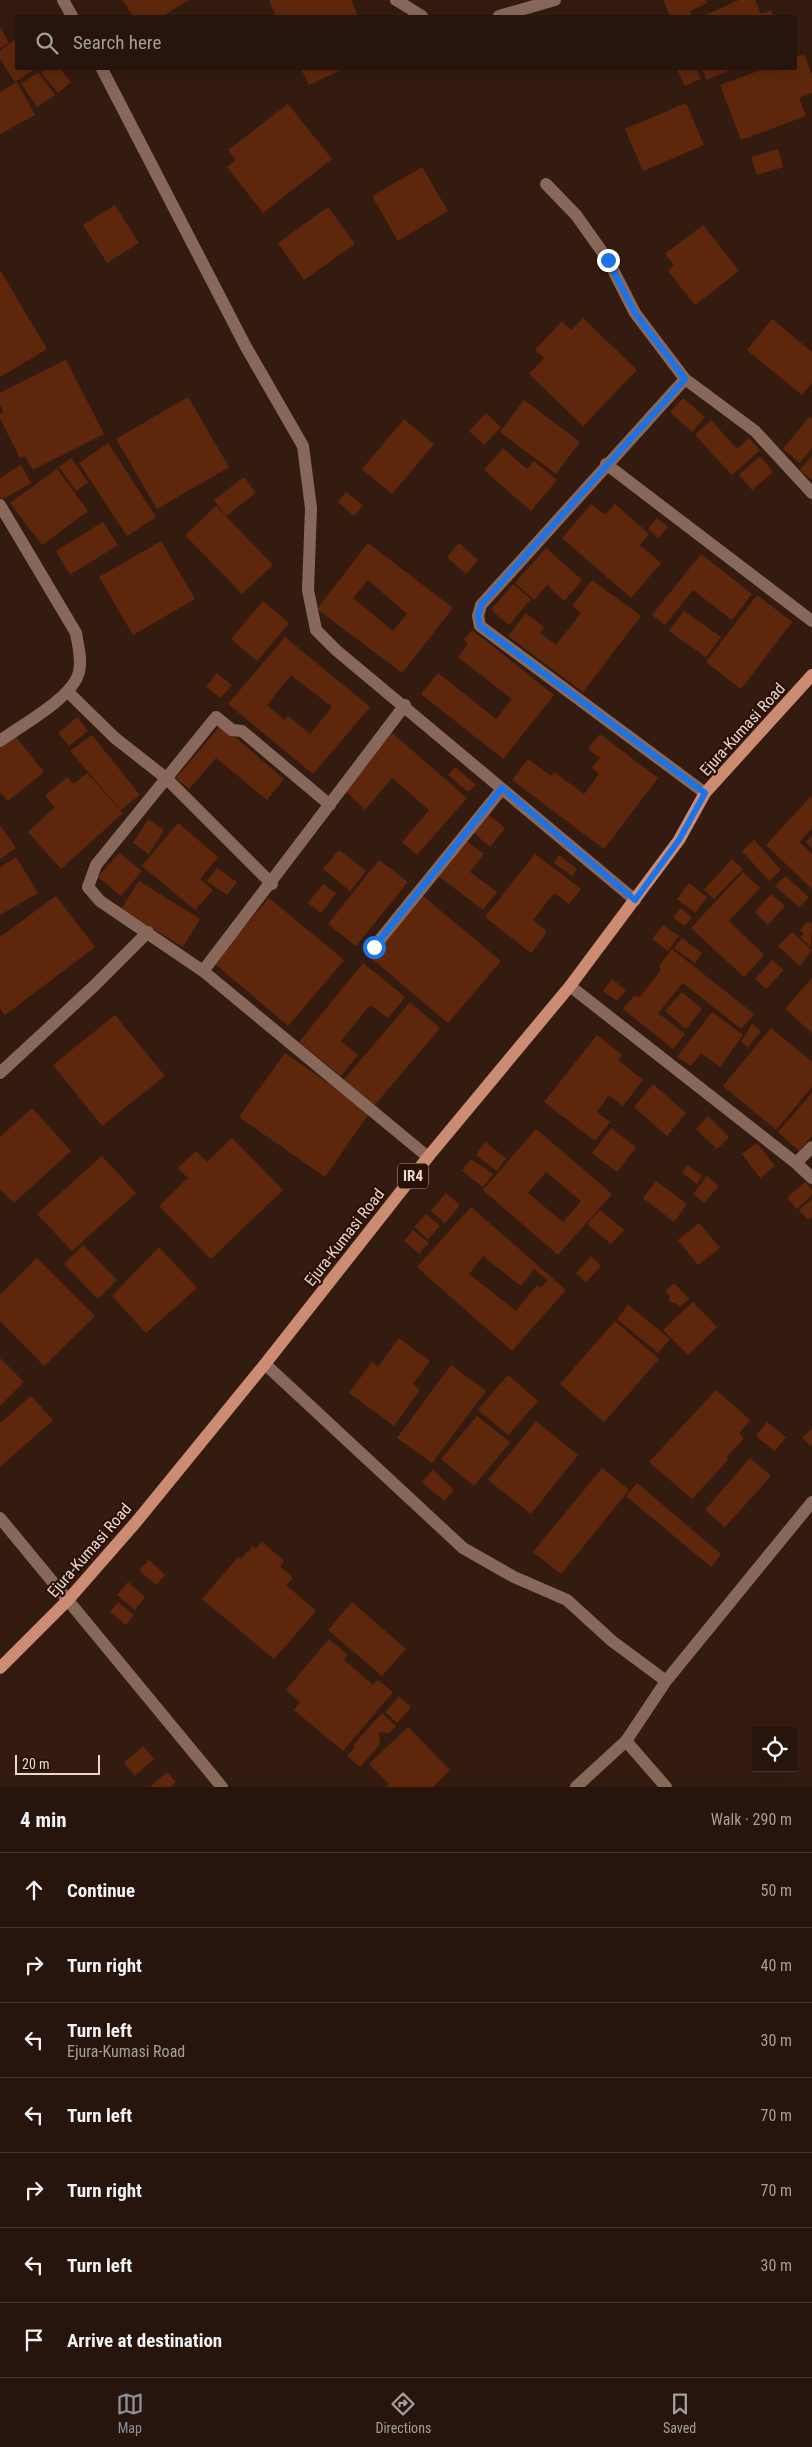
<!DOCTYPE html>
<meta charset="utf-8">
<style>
:root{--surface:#27140c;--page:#2f1d15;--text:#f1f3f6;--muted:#a49e9d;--line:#43332d;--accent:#8c9099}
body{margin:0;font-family:"Roboto Condensed",sans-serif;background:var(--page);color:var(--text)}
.controls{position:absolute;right:15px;bottom:15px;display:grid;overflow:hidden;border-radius:0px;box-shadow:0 5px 20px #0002}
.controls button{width:45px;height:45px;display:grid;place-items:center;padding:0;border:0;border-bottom:1px solid var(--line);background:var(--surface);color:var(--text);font:25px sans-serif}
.scale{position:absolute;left:15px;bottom:12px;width:85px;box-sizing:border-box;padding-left:5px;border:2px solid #ead7d0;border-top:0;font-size:14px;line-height:18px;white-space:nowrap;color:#ead7d0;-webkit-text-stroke:4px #2a1107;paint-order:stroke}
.stop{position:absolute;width:15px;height:15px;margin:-11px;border:4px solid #1a73e8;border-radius:50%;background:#fff}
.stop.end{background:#1a73e8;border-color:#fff;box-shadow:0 1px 5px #0008}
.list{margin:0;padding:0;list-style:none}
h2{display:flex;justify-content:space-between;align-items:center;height:65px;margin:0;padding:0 20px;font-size:21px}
h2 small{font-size:16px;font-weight:400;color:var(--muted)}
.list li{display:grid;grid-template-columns:32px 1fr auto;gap:15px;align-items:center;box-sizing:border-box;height:75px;padding:0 20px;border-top:1px solid var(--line)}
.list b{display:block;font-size:19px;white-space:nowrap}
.list p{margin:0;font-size:16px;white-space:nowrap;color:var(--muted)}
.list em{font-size:16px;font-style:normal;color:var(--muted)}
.icon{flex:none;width:28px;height:28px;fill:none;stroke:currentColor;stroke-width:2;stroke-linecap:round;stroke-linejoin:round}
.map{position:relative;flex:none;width:812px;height:1787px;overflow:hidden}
.search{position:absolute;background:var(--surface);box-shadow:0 5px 20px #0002;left:15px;right:15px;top:15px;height:55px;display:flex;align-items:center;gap:12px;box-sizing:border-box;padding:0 18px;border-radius:0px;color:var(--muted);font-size:19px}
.sheet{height:590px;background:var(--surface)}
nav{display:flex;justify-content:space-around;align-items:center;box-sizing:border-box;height:70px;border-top:1px solid var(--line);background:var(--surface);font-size:14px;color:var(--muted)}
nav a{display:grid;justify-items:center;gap:2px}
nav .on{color:var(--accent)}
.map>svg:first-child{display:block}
.building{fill:#5e270c;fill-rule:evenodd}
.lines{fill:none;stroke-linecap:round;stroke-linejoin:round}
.minor{stroke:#87685b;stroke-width:12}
.major{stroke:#cb8c72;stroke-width:12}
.route{stroke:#1a73e8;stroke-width:6}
.labels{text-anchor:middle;stroke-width:4.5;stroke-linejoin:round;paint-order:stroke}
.shield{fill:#2a1107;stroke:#b09c94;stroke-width:1}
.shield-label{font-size:15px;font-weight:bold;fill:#ead7d0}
.street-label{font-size:16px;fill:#ead7d0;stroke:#2a1107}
</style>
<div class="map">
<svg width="812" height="1787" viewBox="0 0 812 1787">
<rect width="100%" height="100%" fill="#341b10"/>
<path class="building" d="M122,0H189L163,16H133Z
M271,0H351L358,16H276L269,1Z
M663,0H706L707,3L690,11L692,16H670Z
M739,0H755L761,14L771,10L773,16H703Z
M0,27L9,43L0,48Z
M16,39V69H35L15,82L0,59V50Z
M804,54L812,75V93L799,98L806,116L741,140L720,85L763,69H796V57Z
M46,69H60L71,82L58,93L41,73Z
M301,69H344L309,85Z
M677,69H696L701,79L685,86Z
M702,69H732L707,80Z
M38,72L55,95L37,107L21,84Z
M17,82L35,115L0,134V92Z
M686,103L704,145L643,171L625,129Z
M288,104L332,159L263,213L227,167L236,160L228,150Z
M778,149L783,167L757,175L751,157Z
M422,167L448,211L398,241L372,196Z
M115,205L139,243L107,263L83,225Z
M328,207L355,244L304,280L278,243Z
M703,225L739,271L695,305L668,271L674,265L665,254Z
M0,270L47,349L0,377Z
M583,318L637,370L583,426L529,374L544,358L535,350L562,321L571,330Z
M772,319L812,352V383L802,395L747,350Z
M66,360L104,434L33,470L25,456L20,458L0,419V414L4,412L0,405V393Z
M188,397L229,467L157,509L116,439Z
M683,398L705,417L692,432L670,412Z
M524,400L580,442L556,474L500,432Z
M486,413L501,427L484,445L469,431Z
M810,416L812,418V448L800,463L783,449Z
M404,419L434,444L392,494L362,469Z
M711,420L737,449L749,438L760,450L732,475L695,435Z
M108,443L156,517L127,536L79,463Z
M503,448L527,469L534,461L557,480L531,511L484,470Z
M760,456L773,472L752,490L739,475Z
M812,456V480L800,470Z
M71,458L88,482L76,491L59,467Z
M21,465L31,483L2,500L0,496V478Z
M57,469L88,511L42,545L10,503Z
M244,477L256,493L226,516L214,500Z
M346,492L363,505L354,516L338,502Z
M591,504L605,515L615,504L649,534L640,545L661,563L631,598L562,538Z
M216,506L273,565L242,594L185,535Z
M657,518L668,527L658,538L648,529Z
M103,522L118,545L70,575L56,551Z
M161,541L195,599L133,635L99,577Z
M368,543L453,608L402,673L317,609ZM368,580L407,614L393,631L353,598Z
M459,543L478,560L466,574L447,557Z
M546,548L582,580L564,601L547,585L534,600L515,583Z
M701,554L752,594L732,620L693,590L665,625L652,615Z
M592,580L641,616L583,692L508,636L526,613L544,627L540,633L556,645L581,613L572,606Z
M513,584L531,599L509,625L491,610Z
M757,595L792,622L741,689L706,662Z
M263,601L289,623L257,661L231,639Z
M684,611L721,637L706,657L669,631Z
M472,630L554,695L503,759L421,694L438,673L496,719L512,699L458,657L468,644L464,640Z
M285,637L370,707L313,774L228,704ZM291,675L332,707L310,734L288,716L284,720L267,705Z
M217,673L232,685L221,698L206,687Z
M77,717L88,731L69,746L58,733Z
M221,725L284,779L267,800L216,758L189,789L176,778Z
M392,733L467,798L417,855L402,842L429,810L392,778L365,810L345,790Z
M600,734L658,778L604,849L512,780L528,759L551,776L554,772L584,794L599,774L592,767L600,758L588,749Z
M92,735L140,795L121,810L70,751Z
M15,736L44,772L8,801L0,792V747Z
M455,767L476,785L468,792L448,775Z
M87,773L123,813L61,869L28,832L55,807L45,796L67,777L74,784Z
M812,795V828L799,842L812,854V889L766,845Z
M488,814L505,828L490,847L473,832Z
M148,819L164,830L149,854L133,843Z
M178,823L218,857L200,879L213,890L195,910L142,866Z
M0,825L16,848L0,859Z
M812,835V848L806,842Z
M465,840L484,854L470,872L497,892L483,910L438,876Z
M754,840L781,870L769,881L742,851Z
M339,850L366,871L350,891L323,869Z
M119,853L142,871L121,896L98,877Z
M535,854L581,889L569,904L554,893L533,920L547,932L531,953L485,917Z
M559,855L577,869L572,876L554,863Z
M16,857L38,893L0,915V867Z
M732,859L743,869L714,899L704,890Z
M379,860L408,882L356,946L328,924Z
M217,868L237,882L227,895L207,881Z
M743,872L760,888L729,921L764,955L744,977L691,928Z
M785,876L809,897L799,907L775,886Z
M139,881L200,919L183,947L121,909Z
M689,883L707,897L695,913L677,899Z
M323,884L336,893L321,913L308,903Z
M771,894L785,906L768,925L755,912Z
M56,896L95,947L5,1015L0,1009V937Z
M423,896L501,961L448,1023L371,958Z
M269,898L344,960L288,1026L214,963Z
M681,908L692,918L684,926L673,917Z
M808,921L812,924L811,947L800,937L804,934L800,930Z
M663,925L679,936L668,951L652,939Z
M792,932L812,950L800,966L778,946Z
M682,938L702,953L695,963L674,948Z
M672,949L754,1014L741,1029L683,983L658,1013L685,1034L673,1049L623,1009L634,996L640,997L661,970L659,966Z
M772,960L784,970L766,989L755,979Z
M363,963L405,997L388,1018L370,1005L341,1041L358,1055L341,1076L299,1042Z
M812,978V1033L785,1009Z
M612,979L626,990L617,1001L603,991Z
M682,992L702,1009L686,1029L665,1011Z
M410,1002L440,1028L373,1107L343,1081Z
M712,1012L743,1035L720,1067L701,1053L691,1066L677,1057Z
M115,1015L165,1076L102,1126L53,1065Z
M752,1024L761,1031L748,1047L741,1042Z
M771,1028L812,1062V1087L776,1130L723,1086Z
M597,1035L622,1055L618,1060L643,1080L623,1106L609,1095L597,1112L610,1122L595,1141L544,1102Z
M285,1053L370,1112L325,1177L239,1117Z
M653,1084L686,1113L667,1136L634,1107Z
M812,1093V1136L799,1151L778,1132Z
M32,1108L71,1151L14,1203L0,1189V1137Z
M708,1116L729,1137L717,1149L696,1129Z
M611,1128L636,1147L617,1172L592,1153Z
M536,1129L612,1194L558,1255L483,1190ZM546,1172L581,1201L563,1222L528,1193Z
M232,1138L283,1190L211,1259L159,1206L188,1178L178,1168L196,1151L207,1162Z
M485,1142L506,1158L497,1171L476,1155Z
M757,1143L775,1166L760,1178L742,1154Z
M102,1156L136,1193L72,1251L37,1214Z
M471,1159L493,1174L483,1187L462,1171Z
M687,1165L702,1176L697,1184L682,1173Z
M707,1176L719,1186L704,1203L693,1194Z
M656,1181L687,1204L674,1222L643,1198Z
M805,1182L812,1190V1195L797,1209L787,1198Z
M446,1193L460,1205L445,1223L431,1211Z
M812,1199V1217L808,1220L799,1210Z
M471,1207L566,1290L512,1351L417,1267ZM483,1256L521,1286L534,1269L547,1280L541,1288L537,1285L516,1311L469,1274Z
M600,1210L624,1230L611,1244L587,1224Z
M426,1214L440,1226L428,1239L414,1227Z
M699,1223L720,1248L698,1265L678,1240Z
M413,1230L429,1243L419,1254L404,1241Z
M83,1245L117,1280L98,1299L64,1264Z
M159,1247L197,1288L146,1333L112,1296Z
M591,1256L601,1266L586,1282L576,1273Z
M37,1258L95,1316L44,1366L0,1321V1295Z
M674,1283L689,1299L680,1307L675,1303L669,1302L670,1296L665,1291Z
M693,1302L717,1327L688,1355L663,1330Z
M628,1305L670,1339L658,1353L617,1319Z
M615,1321L659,1359L604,1422L560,1384Z
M399,1338L430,1361L413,1384L420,1390L394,1426L349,1393L372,1362L378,1367Z
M0,1358L24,1382L0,1406Z
M451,1365L486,1391L432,1463L397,1438Z
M508,1375L538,1401L508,1435L478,1410Z
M716,1390L750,1420L739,1433L744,1438L726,1458L728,1460L692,1499L649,1462Z
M31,1396L53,1420L0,1467V1423Z
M477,1416L510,1442L474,1486L441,1459Z
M536,1421L578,1455L531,1514L488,1480Z
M767,1422L786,1437L775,1451L756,1436Z
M812,1428V1447L802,1438Z
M750,1458L771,1476L725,1527L705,1510Z
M602,1468L629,1490L561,1574L533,1552Z
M433,1470L454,1490L444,1501L422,1482Z
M637,1483L721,1554L711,1567L626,1496Z
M262,1542L284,1561L280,1566L293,1578L286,1585L316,1611L274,1659L202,1599L238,1557L241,1559L253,1546L256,1549Z
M149,1560L165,1575L156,1585L139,1570Z
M128,1582L145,1597L135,1610L117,1595Z
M118,1602L134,1615L126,1625L110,1612Z
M352,1602L406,1649L382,1676L328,1630Z
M329,1639L348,1655L344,1660L373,1685L378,1680L393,1692L343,1751L294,1710L300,1702L286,1690Z
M399,1696L411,1707L397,1723L385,1712Z
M382,1713L396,1726L389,1733L379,1732L380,1744L360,1767L347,1756L355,1747L353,1745Z
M408,1727L450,1770L433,1787H386L389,1784L369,1764Z
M143,1746L154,1759L135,1776L124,1763Z
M167,1772L176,1782L170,1787H150Z"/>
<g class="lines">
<path class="minor" d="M63,0L72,16
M396,0L422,16
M499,16L555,0
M102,69L246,347L303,446L311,508L308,590L316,630L336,650L635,900
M546,184L576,215L608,260L635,313L685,379L755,431L812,493
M685,379L481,605L478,616L480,626L705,793
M606,464L812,621
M0,505L76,633C78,646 82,659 79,672C73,698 21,725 0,741
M68,692L115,738L166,778L272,884
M330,805L242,731L232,730L216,717L96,865L88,887L100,901L203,971L428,1157
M374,947L502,789
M203,971L405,705
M570,986L796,1163L812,1178
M0,1073L94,986L148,932
M796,1163L812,1147
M265,1364L463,1548L514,1577L567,1600L612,1641L666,1681
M0,1518L222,1787
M626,1741L666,1787
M576,1787L626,1741L666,1681L812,1502"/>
<path class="major" d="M0,1668L68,1600L137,1521L265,1364L428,1157L570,986L679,840L705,793L812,675"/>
</g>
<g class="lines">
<path class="route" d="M374,947L502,788L635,900L679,840L705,793L480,626L478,616L481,605L685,379L635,313L608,260"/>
</g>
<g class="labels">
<rect class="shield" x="398" y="1163.5" width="30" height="25" rx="4"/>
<g class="shield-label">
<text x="413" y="1181">IR4</text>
</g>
<g class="street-label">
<text transform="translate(742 729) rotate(-48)" y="6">Ejura-Kumasi Road</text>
<text transform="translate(344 1237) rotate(-52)" y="6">Ejura-Kumasi Road</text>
<text transform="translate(89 1550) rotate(-49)" y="6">Ejura-Kumasi Road</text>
</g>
</g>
</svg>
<div class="controls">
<button><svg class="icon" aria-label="locate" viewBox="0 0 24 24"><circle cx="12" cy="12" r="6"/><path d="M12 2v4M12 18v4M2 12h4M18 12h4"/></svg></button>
</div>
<div class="scale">20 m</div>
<div class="stop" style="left:374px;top:947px"></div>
<div class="stop end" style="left:608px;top:260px"></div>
<div class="search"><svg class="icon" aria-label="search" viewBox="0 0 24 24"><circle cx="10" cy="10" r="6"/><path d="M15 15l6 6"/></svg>Search here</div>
</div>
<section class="sheet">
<h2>4 min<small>Walk · 290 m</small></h2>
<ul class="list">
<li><svg class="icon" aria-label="ahead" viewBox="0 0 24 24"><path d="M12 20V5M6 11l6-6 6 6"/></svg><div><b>Continue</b></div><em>50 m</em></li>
<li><svg class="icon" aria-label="right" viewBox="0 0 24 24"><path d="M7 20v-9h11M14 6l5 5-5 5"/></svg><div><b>Turn right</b></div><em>40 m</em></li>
<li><svg class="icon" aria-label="left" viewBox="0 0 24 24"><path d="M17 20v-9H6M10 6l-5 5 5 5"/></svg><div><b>Turn left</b><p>Ejura-Kumasi Road</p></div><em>30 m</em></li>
<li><svg class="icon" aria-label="left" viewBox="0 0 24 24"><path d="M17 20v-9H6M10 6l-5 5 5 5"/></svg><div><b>Turn left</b></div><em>70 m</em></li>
<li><svg class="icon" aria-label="right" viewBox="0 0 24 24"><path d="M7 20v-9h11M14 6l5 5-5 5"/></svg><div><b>Turn right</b></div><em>70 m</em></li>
<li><svg class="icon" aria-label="left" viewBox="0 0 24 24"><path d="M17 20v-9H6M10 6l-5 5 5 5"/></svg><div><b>Turn left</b></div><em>30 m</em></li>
<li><svg class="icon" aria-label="arrive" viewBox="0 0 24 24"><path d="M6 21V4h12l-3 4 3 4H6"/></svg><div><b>Arrive at destination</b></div></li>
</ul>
</section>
<nav>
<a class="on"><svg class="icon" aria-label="map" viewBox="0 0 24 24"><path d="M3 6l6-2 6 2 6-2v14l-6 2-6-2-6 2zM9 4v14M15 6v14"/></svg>Map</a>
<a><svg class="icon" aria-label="directions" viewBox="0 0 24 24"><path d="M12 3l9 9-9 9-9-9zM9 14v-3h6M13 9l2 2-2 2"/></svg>Directions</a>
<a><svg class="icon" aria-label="saved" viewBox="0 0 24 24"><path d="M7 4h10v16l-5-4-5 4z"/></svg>Saved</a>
</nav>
